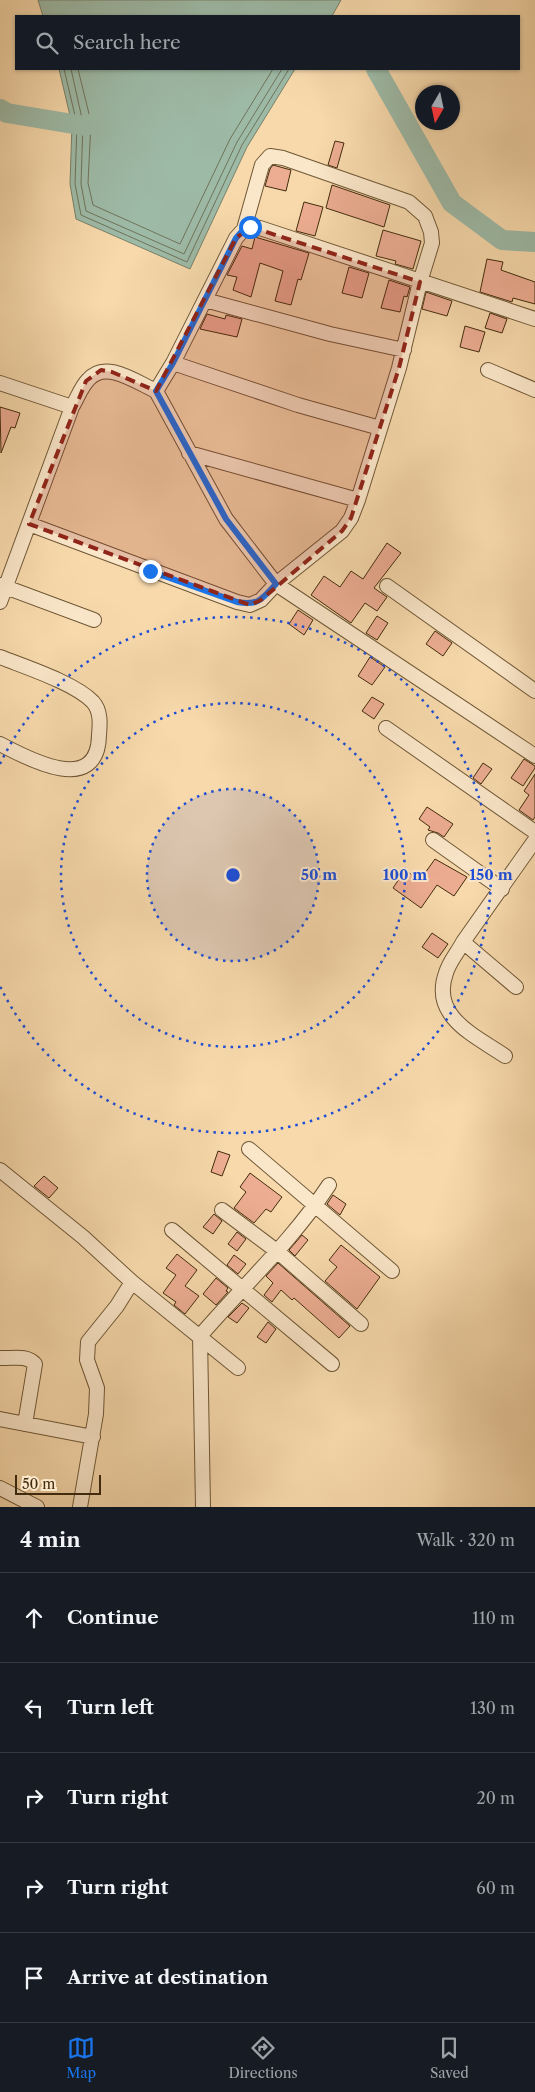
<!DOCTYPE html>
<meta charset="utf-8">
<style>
:root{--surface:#171b24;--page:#20242c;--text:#f1f3f6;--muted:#9ea1a6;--line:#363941;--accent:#1a73e8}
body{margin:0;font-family:"Libre Caslon Text",serif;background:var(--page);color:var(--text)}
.compass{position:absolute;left:415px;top:85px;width:45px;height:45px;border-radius:50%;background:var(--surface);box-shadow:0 1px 4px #0004;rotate:189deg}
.scale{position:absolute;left:15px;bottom:12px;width:86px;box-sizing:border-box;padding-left:5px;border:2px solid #422c0d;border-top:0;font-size:14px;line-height:18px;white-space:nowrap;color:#422c0d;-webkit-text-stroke:4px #fae6c9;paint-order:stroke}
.stop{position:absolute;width:15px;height:15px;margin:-11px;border:4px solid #1a73e8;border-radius:50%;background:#fff}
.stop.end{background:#1a73e8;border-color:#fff;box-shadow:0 1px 5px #0008}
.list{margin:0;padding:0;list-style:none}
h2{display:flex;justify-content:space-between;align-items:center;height:65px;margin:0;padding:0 20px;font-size:21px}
h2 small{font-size:16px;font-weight:400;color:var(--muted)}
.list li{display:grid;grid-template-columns:32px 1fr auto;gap:15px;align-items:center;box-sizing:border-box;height:90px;padding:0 20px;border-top:1px solid var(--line)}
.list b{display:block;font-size:19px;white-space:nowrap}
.list em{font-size:16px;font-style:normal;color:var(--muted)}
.icon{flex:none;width:28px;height:28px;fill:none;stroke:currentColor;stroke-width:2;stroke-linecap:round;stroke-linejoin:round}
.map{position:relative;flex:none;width:535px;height:1507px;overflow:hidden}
.search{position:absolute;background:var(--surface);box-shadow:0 1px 4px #0004;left:15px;right:15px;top:15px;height:55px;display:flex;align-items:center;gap:12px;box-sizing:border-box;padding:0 18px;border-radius:0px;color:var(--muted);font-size:19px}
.sheet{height:515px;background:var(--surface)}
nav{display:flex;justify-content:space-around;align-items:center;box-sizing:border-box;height:70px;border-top:1px solid var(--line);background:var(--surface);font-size:14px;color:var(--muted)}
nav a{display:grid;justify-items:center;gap:2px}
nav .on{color:var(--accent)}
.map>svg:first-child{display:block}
.water{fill:#9dbaa7;stroke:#798169}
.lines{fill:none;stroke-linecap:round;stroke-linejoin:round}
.shore{stroke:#70735a;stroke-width:1}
.river{stroke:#9dbaa7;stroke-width:20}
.building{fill:#edad92;stroke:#422c0d}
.minor-casing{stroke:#6f5735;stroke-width:16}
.minor{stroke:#fae6c9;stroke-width:14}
.route{stroke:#1a73e8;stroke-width:6}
.marked{fill:#8f2418;fill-opacity:0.2;stroke:#8f2418;stroke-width:4;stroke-dasharray:10 6;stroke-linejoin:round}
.ring{fill:none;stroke:#1d4ed8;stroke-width:2.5;stroke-dasharray:2.5 5}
.centre{fill:#1d4ed8;stroke:#fae6c9;stroke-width:2.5}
.ring-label{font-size:15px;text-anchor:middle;font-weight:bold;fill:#1d4ed8;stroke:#fae6c9;stroke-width:4;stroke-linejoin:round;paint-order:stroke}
</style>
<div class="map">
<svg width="535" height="1507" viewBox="0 0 535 1507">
<rect width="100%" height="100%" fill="#f7d9ac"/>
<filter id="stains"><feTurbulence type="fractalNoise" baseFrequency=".004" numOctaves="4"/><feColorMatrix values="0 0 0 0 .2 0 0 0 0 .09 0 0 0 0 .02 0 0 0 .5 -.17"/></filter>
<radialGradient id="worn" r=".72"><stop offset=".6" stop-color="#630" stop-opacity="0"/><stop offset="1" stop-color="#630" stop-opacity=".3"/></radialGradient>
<path class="water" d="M38,0H341L332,16H43Z
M59,69H295L247,147L190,269L76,219L70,184L72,124Z"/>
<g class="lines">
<path class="shore" d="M64,69L77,124L75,184L81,215L187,262L242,145L289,69
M71,69L83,123L81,184L86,211L184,254L237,142L282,69
M78,69L91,122L88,183L93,205L180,244L230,139L273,69"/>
<path class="river" d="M376,69L452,203L502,240L535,242
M0,109L7,113L85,126L97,122"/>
</g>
<path class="building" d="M335,141L344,143L337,168L328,165Z
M273,165L291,170L286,191L265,186L270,169Z
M332,185L390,205L384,227L326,208Z
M304,202L323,207L315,236L296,231Z
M383,230L421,241L413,269L395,264L396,261L376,256Z
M255,237L309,253L301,280L298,279L291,305L275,301L283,271L260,263L251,297L233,290L237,277L227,275L242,246L252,249Z
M487,259L503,262L501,270L535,282V304L513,298L512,302L480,292Z
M349,267L369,273L362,298L342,293Z
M389,280L410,287L407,297L404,296L400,312L381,308Z
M426,292L452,301L447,316L422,309Z
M490,313L507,319L502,333L485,328Z
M207,314L225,319L226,315L242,319L237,337L200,329Z
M465,326L485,332L479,352L460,347Z
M0,407L20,413L15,428L11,427L1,453Z
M387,543L401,553L374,588L387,597L377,611L365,603L351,623L311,595L324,576L340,587L351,571L363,579Z
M298,610L313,620L304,635L289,624Z
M377,616L388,623L377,640L366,633Z
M435,631L452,643L443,656L426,644Z
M370,657L385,667L372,685L358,676Z
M372,697L384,704L374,719L362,711Z
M524,759L535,766V768L523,786L511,778Z
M483,763L492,769L481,784L473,778Z
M535,774V817L533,820L519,810L529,795L524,791Z
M427,807L453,824L444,837L438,833L428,830L430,827L419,819Z
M435,859L467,877L454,896L437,885L421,908L393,888L405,870L420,880Z
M432,933L448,944L438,958L422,947Z
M218,1151L230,1155L222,1176L211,1172Z
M250,1173L282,1197L271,1212L266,1209L254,1223L234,1208L246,1192L240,1187Z
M44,1176L58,1188L49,1198L34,1186Z
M333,1195L346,1204L340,1215L327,1204Z
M214,1214L222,1221L213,1234L203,1227Z
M237,1232L246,1239L237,1251L228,1244Z
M302,1235L308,1240L295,1256L289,1250Z
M341,1245L380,1277L357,1309L325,1281L337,1267L329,1260Z
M177,1254L197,1270L185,1286L199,1296L185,1314L174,1305L176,1302L163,1293L176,1275L166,1268Z
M234,1255L246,1264L238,1274L227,1265Z
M278,1263L350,1326L339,1338L294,1298L292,1300L281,1290L272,1302L264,1295L273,1283L266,1276Z
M216,1278L228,1288L226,1291L228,1292L216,1305L203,1294Z
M242,1303L249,1308L237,1323L228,1317Z
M268,1322L276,1329L266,1343L257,1337Z"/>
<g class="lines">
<defs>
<path id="minor" d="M205,300L330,334L404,350
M173,363L298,405L380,428
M488,370L535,390
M0,383L72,407
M156,391L226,519L276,584L535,756
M189,453L358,500
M29,524L237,602L250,605L261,600L276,584L342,531L351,518L358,500L399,368L420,282L432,243L431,232L425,216L409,202L283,158L270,156L262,165L244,229
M0,585L94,620
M387,586L535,691
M0,602L72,407C77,399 81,387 88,380C105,359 136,382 156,391L173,363L236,238L244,229L260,228L535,319
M0,657C25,667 75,683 93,702C101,711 100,724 99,735C98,796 30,760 0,744
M386,728L535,832
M433,840L502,889
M463,942C458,952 449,962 446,973C430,1017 476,1036 505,1056
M516,987L463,942L535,840
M249,1149L392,1271
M0,1170L83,1237L132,1282L117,1306L88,1342L87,1360L97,1388L96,1414L80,1507
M222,1210L278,1252L361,1324
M172,1230L332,1364
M132,1282L238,1368
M0,1358C12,1359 26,1354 35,1364L25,1424
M0,1419L93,1437
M0,1488L37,1507
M203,1507L200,1336C243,1286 292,1241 329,1185"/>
</defs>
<use href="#minor" class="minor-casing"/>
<use href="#minor" class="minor"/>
</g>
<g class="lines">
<path class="route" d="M150,571L237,602C259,606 262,599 276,584L226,519L156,391L173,363L236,238L244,229L250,227"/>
</g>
<path class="marked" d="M251,227L420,282L399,368L351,518L342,531L261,600L250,605L29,524L86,381L101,370L112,372L156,391L236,238Z"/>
<circle cx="233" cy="875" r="86" fill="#1d4ed8" fill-opacity=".12"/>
<g class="ring">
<circle cx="233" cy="875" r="86"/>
<circle cx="233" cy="875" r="172"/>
<path d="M0 764A258 258 0 1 1 0 986"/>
</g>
<circle cx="233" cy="875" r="8" class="centre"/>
<g class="ring-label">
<text x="319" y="880">50 m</text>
<text x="405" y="880">100 m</text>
<text x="491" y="880">150 m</text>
</g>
<rect width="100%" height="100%" filter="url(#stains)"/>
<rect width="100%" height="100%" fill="url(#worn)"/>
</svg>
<svg class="compass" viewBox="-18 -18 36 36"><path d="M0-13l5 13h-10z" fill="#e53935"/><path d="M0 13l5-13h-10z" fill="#9ea1a6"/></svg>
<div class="scale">50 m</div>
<div class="stop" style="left:250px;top:227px"></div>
<div class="stop end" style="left:150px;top:571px"></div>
<div class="search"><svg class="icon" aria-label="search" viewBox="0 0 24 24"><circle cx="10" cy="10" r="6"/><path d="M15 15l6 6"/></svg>Search here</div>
</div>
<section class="sheet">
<h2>4 min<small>Walk · 320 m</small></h2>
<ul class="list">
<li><svg class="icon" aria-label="ahead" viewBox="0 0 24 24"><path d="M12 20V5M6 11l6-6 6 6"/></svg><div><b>Continue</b></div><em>110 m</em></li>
<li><svg class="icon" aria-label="left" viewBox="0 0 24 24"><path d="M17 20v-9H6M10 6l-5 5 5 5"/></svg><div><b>Turn left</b></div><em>130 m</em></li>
<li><svg class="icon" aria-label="right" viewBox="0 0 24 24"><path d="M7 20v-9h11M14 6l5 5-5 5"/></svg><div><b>Turn right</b></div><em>20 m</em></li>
<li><svg class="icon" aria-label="right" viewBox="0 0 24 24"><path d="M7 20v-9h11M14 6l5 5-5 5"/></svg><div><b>Turn right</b></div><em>60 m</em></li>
<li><svg class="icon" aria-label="arrive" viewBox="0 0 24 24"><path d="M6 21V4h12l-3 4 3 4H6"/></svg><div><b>Arrive at destination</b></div></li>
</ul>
</section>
<nav>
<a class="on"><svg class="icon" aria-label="map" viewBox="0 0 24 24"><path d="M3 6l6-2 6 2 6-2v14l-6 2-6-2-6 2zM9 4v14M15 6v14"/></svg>Map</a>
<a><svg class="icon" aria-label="directions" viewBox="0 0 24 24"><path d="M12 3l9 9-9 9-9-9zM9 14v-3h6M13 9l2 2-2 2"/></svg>Directions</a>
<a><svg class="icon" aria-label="saved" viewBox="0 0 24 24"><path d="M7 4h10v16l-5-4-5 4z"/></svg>Saved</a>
</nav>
